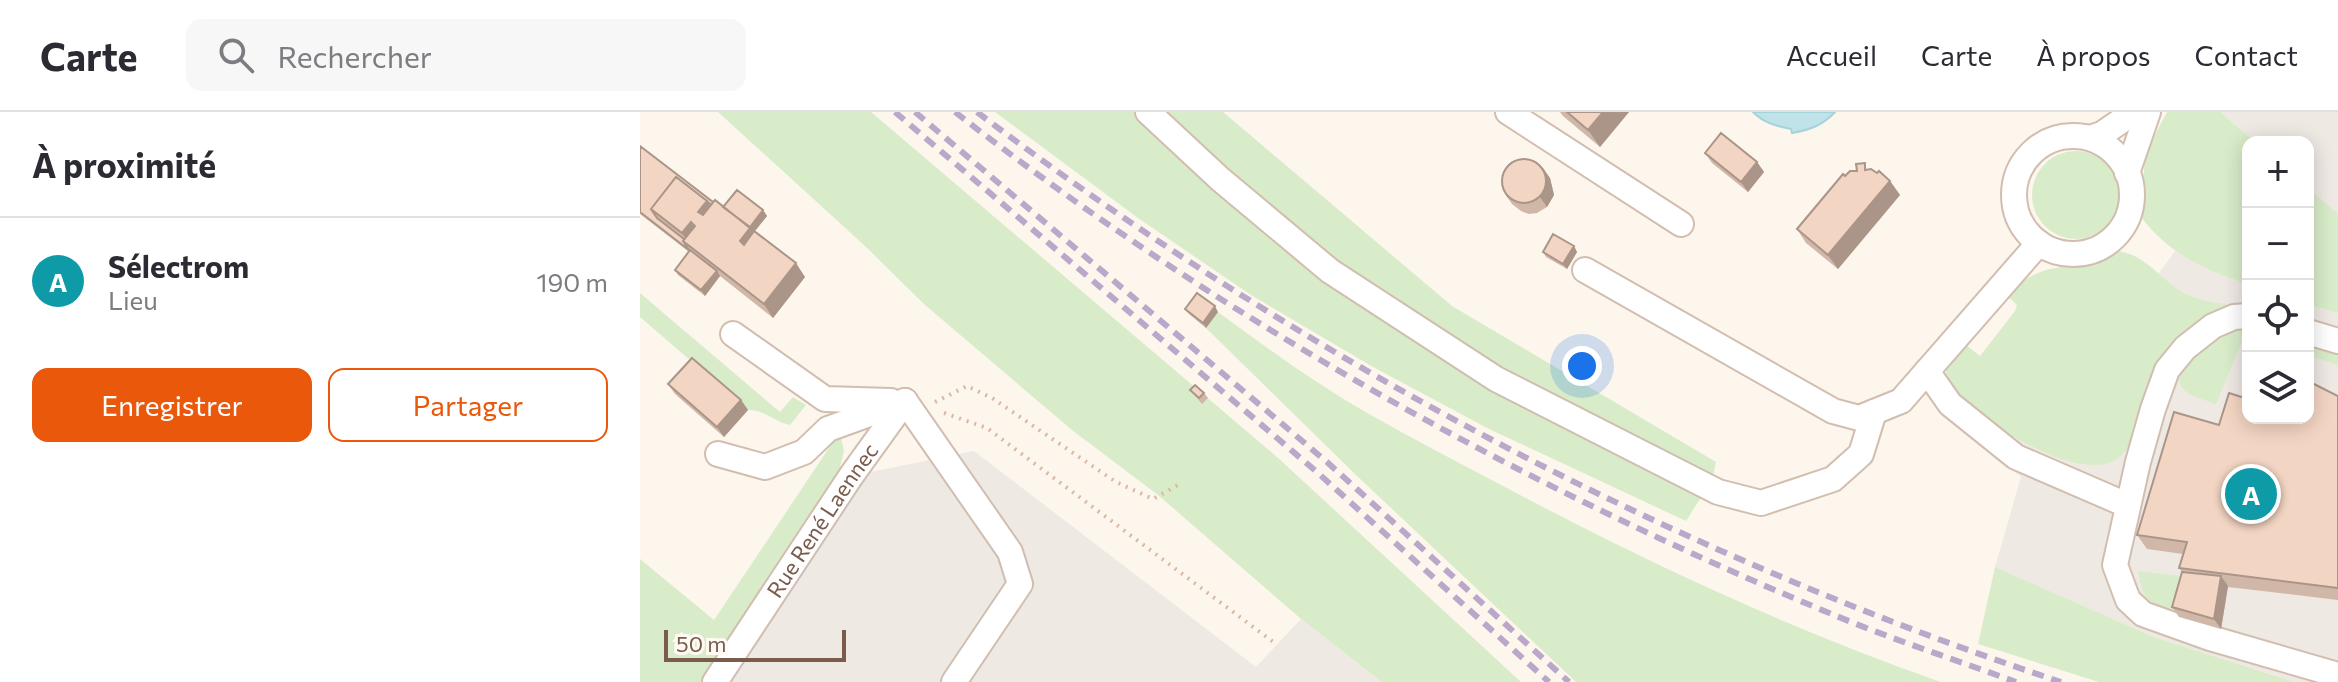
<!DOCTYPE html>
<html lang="fr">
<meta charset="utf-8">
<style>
:root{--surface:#fff;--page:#f7f7f7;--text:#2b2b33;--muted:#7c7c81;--line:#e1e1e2;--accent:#ea580c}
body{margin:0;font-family:Commissioner,sans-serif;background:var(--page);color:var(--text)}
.controls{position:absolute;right:24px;top:24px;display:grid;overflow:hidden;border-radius:16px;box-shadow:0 4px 20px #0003}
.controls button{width:72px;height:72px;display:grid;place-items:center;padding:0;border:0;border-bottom:2px solid var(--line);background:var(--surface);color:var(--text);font:40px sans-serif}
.scale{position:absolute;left:24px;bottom:20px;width:182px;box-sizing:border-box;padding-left:8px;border:4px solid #7a5c4d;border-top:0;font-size:22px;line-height:28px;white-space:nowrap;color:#7a5c4d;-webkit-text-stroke:6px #fffaf3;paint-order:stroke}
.you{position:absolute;left:942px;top:254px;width:28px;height:28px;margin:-20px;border:6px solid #fff;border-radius:50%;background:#1a73e8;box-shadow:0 0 0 12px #1a73e833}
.badge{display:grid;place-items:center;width:52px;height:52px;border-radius:50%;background:var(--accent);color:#fff;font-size:26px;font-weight:700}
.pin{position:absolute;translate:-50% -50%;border:4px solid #fff;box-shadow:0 2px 8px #0006}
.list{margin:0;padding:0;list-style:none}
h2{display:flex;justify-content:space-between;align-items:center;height:104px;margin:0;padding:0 32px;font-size:34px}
h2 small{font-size:26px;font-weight:400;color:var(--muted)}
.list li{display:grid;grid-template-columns:52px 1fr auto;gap:24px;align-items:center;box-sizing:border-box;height:128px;padding:0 32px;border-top:2px solid var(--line)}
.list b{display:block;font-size:30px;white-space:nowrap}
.list p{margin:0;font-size:26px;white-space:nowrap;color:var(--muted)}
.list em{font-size:26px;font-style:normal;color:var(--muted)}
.actions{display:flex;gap:16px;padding:24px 32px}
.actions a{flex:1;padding:18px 0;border:2px solid var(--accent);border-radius:16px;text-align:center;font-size:28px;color:var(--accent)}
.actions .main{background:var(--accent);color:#fff}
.icon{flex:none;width:44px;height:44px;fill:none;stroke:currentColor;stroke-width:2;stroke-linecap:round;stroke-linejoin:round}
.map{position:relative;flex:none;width:1698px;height:570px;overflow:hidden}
header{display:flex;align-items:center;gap:48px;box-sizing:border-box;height:112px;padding:0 40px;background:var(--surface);border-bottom:2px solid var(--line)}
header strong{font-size:38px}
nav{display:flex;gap:44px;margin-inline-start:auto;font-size:28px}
.search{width:560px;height:72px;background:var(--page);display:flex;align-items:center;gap:20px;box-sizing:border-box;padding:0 28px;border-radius:16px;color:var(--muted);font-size:30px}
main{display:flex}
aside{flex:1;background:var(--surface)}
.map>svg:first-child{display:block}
.industrial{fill:#efe9e4;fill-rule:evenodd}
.green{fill:#d8ecc9}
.water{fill:#bfe3e8;stroke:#a5d3da;stroke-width:2}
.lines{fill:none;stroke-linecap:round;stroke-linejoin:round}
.minor-casing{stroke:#d1beb0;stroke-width:28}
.path{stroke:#d9b8a5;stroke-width:4;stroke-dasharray:2 6;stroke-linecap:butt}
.minor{stroke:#fff;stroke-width:24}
.rail{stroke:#b9a8c9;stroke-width:6;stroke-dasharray:12 8;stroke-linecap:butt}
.wall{fill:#d1b7a8}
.shaded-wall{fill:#aa9588}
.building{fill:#f3d5c3;stroke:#aa9588;stroke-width:2}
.labels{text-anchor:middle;stroke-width:6;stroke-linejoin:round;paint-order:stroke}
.street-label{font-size:22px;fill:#7a5c4d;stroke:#fffaf3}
</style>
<header>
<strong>Carte</strong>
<div class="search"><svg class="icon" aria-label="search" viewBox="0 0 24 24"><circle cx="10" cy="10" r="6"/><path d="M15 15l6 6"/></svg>Rechercher</div>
<nav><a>Accueil</a><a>Carte</a><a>À propos</a><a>Contact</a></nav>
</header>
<main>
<aside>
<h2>À proximité<small></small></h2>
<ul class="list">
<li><span class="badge" style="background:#0f9aa8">A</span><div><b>Sélectrom</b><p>Lieu</p></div><em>190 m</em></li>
</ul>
<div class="actions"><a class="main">Enregistrer</a><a>Partager</a></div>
</aside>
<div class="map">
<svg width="1698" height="570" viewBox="0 0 1698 570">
<rect width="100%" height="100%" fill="#fdf6ec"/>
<path class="industrial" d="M1578,0H1698V570H1654L1514,525L1355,455L1381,365L1303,301L1363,230L1519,161L1538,135ZM1608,30H1668V306H1608Z
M334,339L616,555L661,507L742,570H75L211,364Z"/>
<path class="green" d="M78,0H231L637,345L881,570H742L661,507L518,383L432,318L285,193L225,134Z
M355,0H583L812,194L1076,350L1072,368L1046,409L849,317L733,255L611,183L498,106Z
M1527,0H1580L1615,30H1608V172C1566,159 1528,141 1501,105L1505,42Z
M1392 83a44 44 0 1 1 88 0a44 44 0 1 1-88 0Z
M1668,76L1698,102V201L1668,192Z
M1476,139C1507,141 1522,172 1550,184C1566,191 1588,192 1605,195C1587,207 1530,238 1518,252C1501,275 1500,307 1489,333C1467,379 1385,334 1358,314C1340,300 1306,283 1306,258L1326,233L1340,244L1375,199L1377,193L1367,184C1405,141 1436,165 1476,139Z
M0,181L140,300L153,285L166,293L150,313C135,310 123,297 108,298L0,205Z
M578,200C627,236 676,272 729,302C773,327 818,350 863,374C1004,449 1149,517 1301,570H936L716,363L566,216Z
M1608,215V225L1604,224L1576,292C1566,288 1549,285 1542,276C1528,256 1573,224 1589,218C1595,216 1602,216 1608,215Z
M1668,229L1698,238V253L1668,243Z
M201,326L204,339L199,359L62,570H0V447L74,508L193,330Z
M1355,455L1514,525L1654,570H1459L1338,532Z
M1498,459L1541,464L1539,505C1508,493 1504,491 1498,459Z"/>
<path class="water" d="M1113,0H1195C1183,13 1170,18 1152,21L1151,17C1136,14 1124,11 1113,0Z"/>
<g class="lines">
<defs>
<g id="minor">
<path d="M508,0L580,67L690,159L856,267L1078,380L1121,391L1193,367L1221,342L1234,300"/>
<path d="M868,0L1041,112"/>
<circle cx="1433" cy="83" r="59"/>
<path d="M1450,26L1462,22L1494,0"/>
<path d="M1487,61L1508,0"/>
<path d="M945,158L1193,299L1219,306L1261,289L1399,131"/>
<path d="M1608,204L1594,205L1573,214L1545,236L1527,258L1513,297L1498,350L1475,453L1488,488L1503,502L1570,526L1698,563"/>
<path d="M1668,220L1698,229"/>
<path d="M93,222L185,287L251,289"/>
<path d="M1287,259L1310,292L1376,345L1487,393"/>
<path d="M265,289L370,440L380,472L314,570"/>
<path d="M78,342L125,355L164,340L188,317L265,289"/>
<path id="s1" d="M75,570L211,364L265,289"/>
</g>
</defs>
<use href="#minor" class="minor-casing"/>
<path class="path" d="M295,290L327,274L352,286L476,370L513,387L538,373
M304,301L347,316L636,532"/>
<use href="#minor" class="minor"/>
<path class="rail" d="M255,0L678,361L909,570
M275,0L687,350L929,570
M315,0C582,208 882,374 1194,503C1254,528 1316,548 1376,570
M337,0C664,248 1031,441 1421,570"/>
</g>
<path class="wall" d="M920,0H989L960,35L923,4Z
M0,34L73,90L83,95L123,98L127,104L115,119L165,165L133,206L80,164L65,184L38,163L35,158L49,140L0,102Z
M1065,41L1117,50L1124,60L1108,80L1072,51Z
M1229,58L1250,69L1260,83L1198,157L1166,131L1157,117L1205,64Z
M910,66L914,83L907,95L897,101L889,102L881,99L872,92L865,82Z
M934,134L937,140L927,157L906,145L903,140Z
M545,197L578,200L566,216L549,202Z
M28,272L101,288L108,298L84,325L35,282Z
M550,278L564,281L568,286L562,292Z
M1698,284V488L1588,475L1581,517L1539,505L1532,495L1542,460L1539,456L1543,442L1507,437L1497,423L1608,306Z"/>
<path class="shaded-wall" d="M963,0H989L960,35L948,18Z
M1117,50L1124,60L1108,80L1101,70Z
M903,56L910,66L914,83L907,95L900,85Z
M1250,69L1260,83L1198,157L1188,143Z
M67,89L77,102L69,112L58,100Z
M123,98L127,104L114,120L109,143L100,129Z
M51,110L60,124L51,135L42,121Z
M934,134L937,140L927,157L923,152Z
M156,151L165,165L133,206L124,192Z
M77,159L80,164L65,184L61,178Z
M575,194L578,200L566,216L563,211Z
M101,288L108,298L84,325L77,315Z
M1581,464L1588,474L1581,517L1574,507Z"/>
<path class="building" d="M927,0H963L948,18Z
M1081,21L1117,50L1101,70L1065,41Z
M0,34L73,90L71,93L67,89L36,65L11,97L17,106L44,127L43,129L49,138L0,100Z
M862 69a22 22 0 1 1 44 0a22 22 0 1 1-44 0Z
M1225,51V58L1231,57L1237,61L1239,59L1250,69L1188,143L1157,117L1203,62L1205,64L1210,59H1217L1216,52Z
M36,65L67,89L58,100L63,103L75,88L110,116L100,129L104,133L114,119L156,151L124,192L43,129L55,114L51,110L42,121L11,97Z
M97,78L123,98L110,115L83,95Z
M913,122L934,134L923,152L903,140Z
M50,138L77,159L61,178L35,158Z
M557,181L575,194L563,211L545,197Z
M52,246L101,288L77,315L28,272Z
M1668,269L1698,284V476L1539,456L1547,430L1497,423L1534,300L1579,313L1589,281L1608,287V306H1668Z
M555,273L564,281L559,286L550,278Z
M1542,460L1581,464L1574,507L1532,495Z"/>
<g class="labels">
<g class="street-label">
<text dy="8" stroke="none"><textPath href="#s1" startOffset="194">Rue René Laennec</textPath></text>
</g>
</g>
</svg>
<div class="controls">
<button>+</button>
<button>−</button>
<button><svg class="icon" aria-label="locate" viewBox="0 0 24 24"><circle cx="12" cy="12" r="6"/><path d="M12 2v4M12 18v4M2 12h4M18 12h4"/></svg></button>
<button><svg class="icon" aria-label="layers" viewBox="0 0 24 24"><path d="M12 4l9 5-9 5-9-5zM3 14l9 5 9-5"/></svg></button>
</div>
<div class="scale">50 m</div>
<div class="you"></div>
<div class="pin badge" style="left:1611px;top:382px;background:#0f9aa8">A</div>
</div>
</main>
